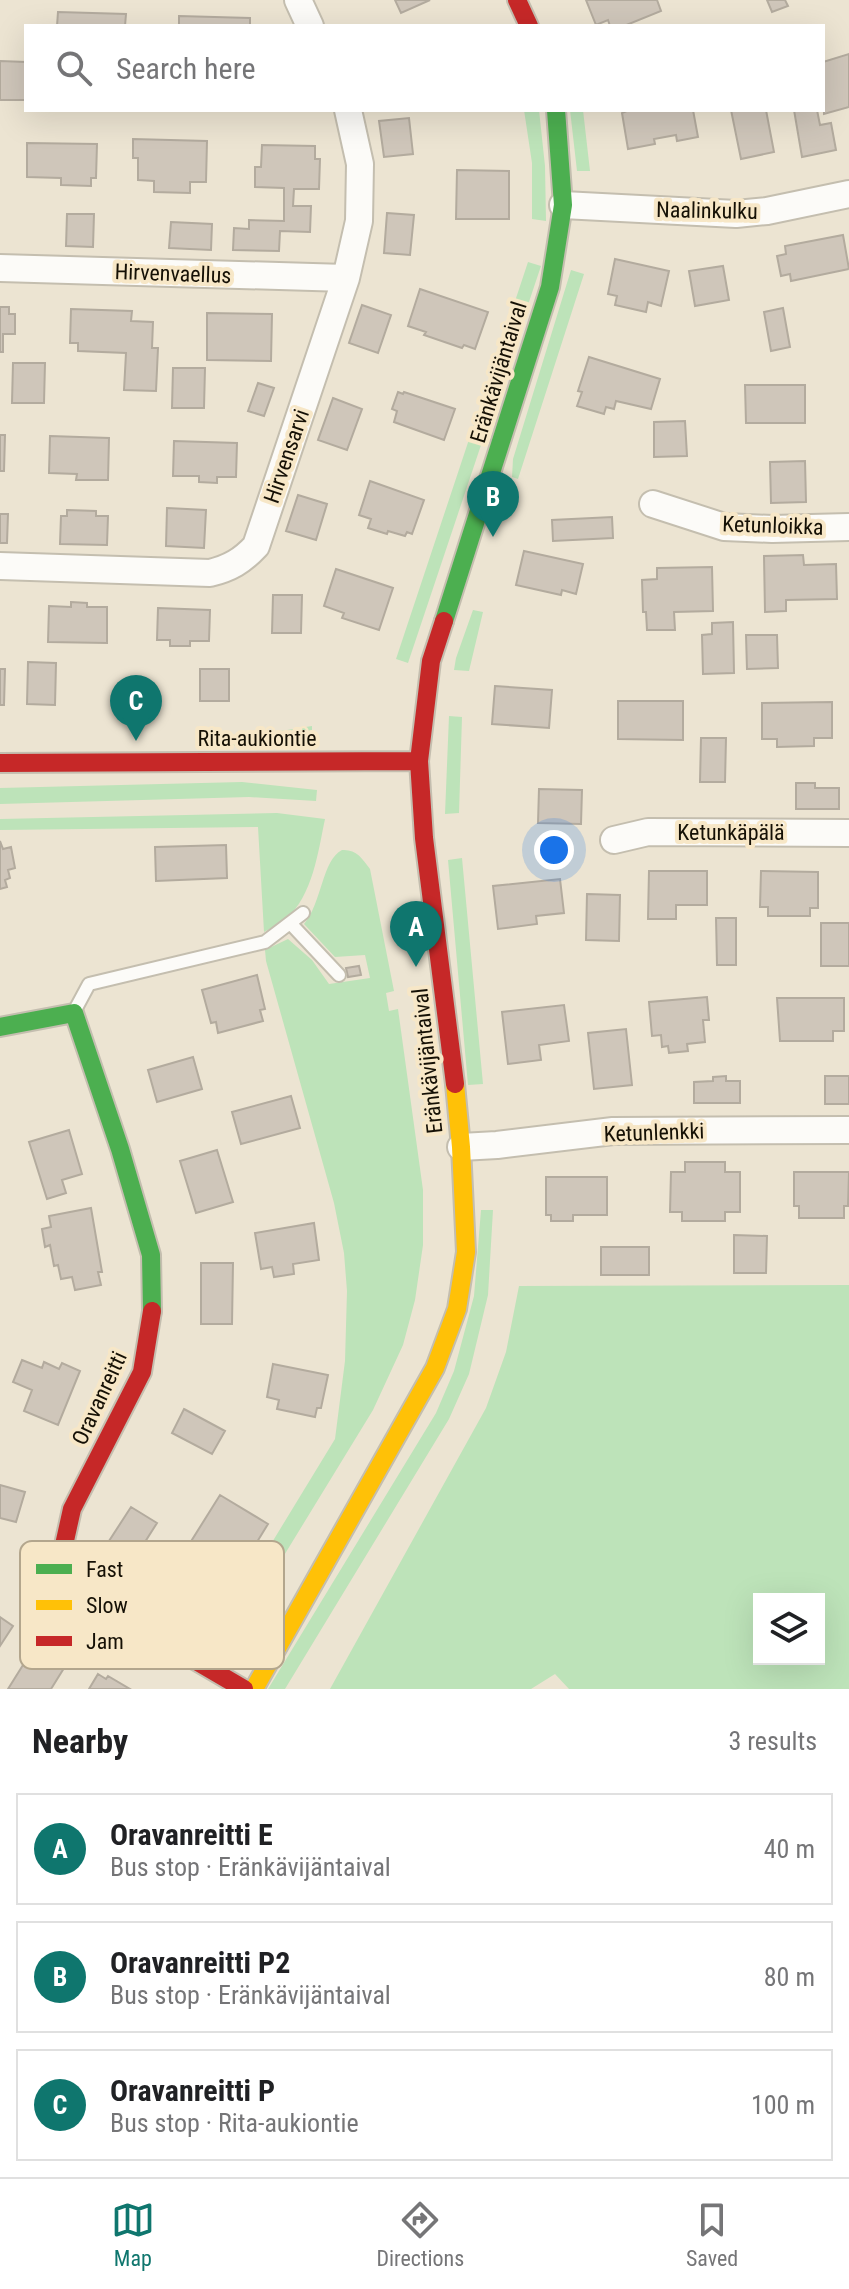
<!DOCTYPE html>
<meta charset="utf-8">
<style>
:root{--surface:#fff;--page:#f2f2f2;--text:#202124;--muted:#757577;--line:#e0e0e0;--accent:#0f766e}
body{margin:0;font-family:"Roboto Condensed",sans-serif;background:var(--page);color:var(--text)}
.controls{position:absolute;right:24px;bottom:24px;display:grid;overflow:hidden;border-radius:0px;box-shadow:0 8px 32px #0002}
.controls button{width:72px;height:72px;display:grid;place-items:center;padding:0;border:0;border-bottom:2px solid var(--line);background:var(--surface);color:var(--text);font:40px sans-serif}
.you{position:absolute;left:554px;top:850px;width:28px;height:28px;margin:-20px;border:6px solid #fff;border-radius:50%;background:#1a73e8;box-shadow:0 0 0 12px #1a73e833}
.badge{display:grid;place-items:center;width:52px;height:52px;border-radius:50%;background:var(--accent);color:#fff;font-size:26px;font-weight:700}
.pin{position:absolute;translate:-50% -66px;filter:drop-shadow(0 2px 4px #0008)}
.pin::after{content:'';position:absolute;top:42px;width:28px;height:24px;background:inherit;clip-path:polygon(0 0,100% 0,50% 100%)}
.list{margin:0;padding:0;list-style:none}
h2{display:flex;justify-content:space-between;align-items:center;height:104px;margin:0;padding:0 32px;font-size:34px}
h2 small{font-size:26px;font-weight:400;color:var(--muted)}
.list li{display:grid;grid-template-columns:52px 1fr auto;gap:24px;align-items:center;box-sizing:border-box;height:112px;margin:0 16px 16px;padding:0 16px;border:2px solid var(--line);border-radius:0px}
.list b{display:block;font-size:30px;white-space:nowrap}
.list p{margin:0;font-size:26px;white-space:nowrap;color:var(--muted)}
.list em{font-size:26px;font-style:normal;color:var(--muted)}
.icon{flex:none;width:44px;height:44px;fill:none;stroke:currentColor;stroke-width:2;stroke-linecap:round;stroke-linejoin:round}
.map{position:relative;flex:none;width:849px;height:1689px;overflow:hidden}
.search{position:absolute;background:var(--surface);box-shadow:0 8px 32px #0002;left:24px;right:24px;top:24px;height:88px;display:flex;align-items:center;gap:20px;box-sizing:border-box;padding:0 28px;border-radius:0px;color:var(--muted);font-size:30px}
.sheet{height:488px;background:var(--surface)}
nav{display:flex;justify-content:space-around;align-items:center;box-sizing:border-box;height:112px;border-top:2px solid var(--line);background:var(--surface);font-size:22px;color:var(--muted)}
nav a{display:grid;justify-items:center;gap:4px}
nav .on{color:var(--accent)}
.map>svg:first-child{display:block}
.green{fill:#bde3b9;fill-rule:evenodd}
.building{fill:#cfc6ba;stroke:#b3ab9e;stroke-width:2}
.lines{fill:none;stroke-linecap:round;stroke-linejoin:round}
.lane-casing{stroke:#c4beaf;stroke-width:16}
.street-casing{stroke:#c4beaf;stroke-width:30}
.fast-casing{stroke:#c4beaf;stroke-width:22}
.slow-casing{stroke:#c4beaf;stroke-width:22}
.jam-casing{stroke:#c4beaf;stroke-width:22}
.lane{stroke:#fcfbf8;stroke-width:12}
.street{stroke:#fcfbf8;stroke-width:26}
.fast{stroke:#4caf50;stroke-width:18}
.slow{stroke:#ffc107;stroke-width:18}
.jam{stroke:#c62828;stroke-width:18}
.labels{text-anchor:middle;stroke-width:8;stroke-linejoin:round;paint-order:stroke}
.street-label{font-size:22px;fill:#151005;stroke:#f7e7c7}
.key{fill:#f7e7c7;stroke:#b3a68d;stroke-width:2}
.key-label{font-size:22px;fill:#151005}
</style>
<div class="map">
<svg width="849" height="1689" viewBox="0 0 849 1689">
<rect width="100%" height="100%" fill="#ece4d2"/>
<path class="green" d="M524,110H539L545,166L546,221L532,219V163Z
M570,110H583L590,171H577Z
M528,262L541,266L408,663L396,659Z
M571,270L584,274L518,479L512,477L513,459Z
M473,610L483,612L469,671L454,670L456,658Z
M449,716L462,717L459,813L445,814Z
M312,726V739L260,750L209,742L208,736L256,735Z
M242,782L317,790L316,801L249,797L0,804V788Z
M277,813L325,819C318,852 313,895 286,919C280,924 271,928 264,932L258,827L0,830V819Z
M342,850C356,849 362,858 370,869L394,991L386,993L389,1011L398,1009L423,1190V1245L415,1300L403,1345L373,1410L261,1593L207,1649L335,1439L345,1361L347,1291L344,1253L334,1203L266,961L265,950L288,939L312,960L329,984L370,978L365,955L335,957L304,924C322,903 322,860 342,850Z
M462,858L483,1084L468,1085L448,860Z
M481,1210H493L488,1295L469,1374L449,1419L285,1689H268L436,1413L454,1371L474,1296Z
M849,1285V1689H569L555,1674L531,1689H330L486,1408L506,1352L519,1286ZM759,1599H819V1659H759Z"/>
<path class="building" d="M395,0H430L401,13Z
M586,0H657L661,11L624,26H610L608,20L596,25Z
M767,0H785L788,6L772,12Z
M58,12L126,14L125,26H57Z
M179,16L250,18V26H179Z
M849,54V107L824,114L823,62Z
M0,61L26,62V100H0Z
M629,110H693L698,137L677,141L676,135L654,139L655,144L628,149L622,113Z
M731,110H766L774,152L741,159Z
M794,110H817L820,125L831,123L836,150L802,157Z
M409,118L413,154L384,157L379,121Z
M133,139L207,141L206,182H190V193L154,192V181L138,180V158H133Z
M27,143L97,144L96,178H91V186L61,185V178L27,177Z
M262,145L315,146V159H320L319,189H294L293,206H311L310,232L280,231L279,251L233,250L234,228L249,229V220L284,221V188L255,187V167H261Z
M457,170L509,171V219H456Z
M387,213L414,215L410,255L384,253Z
M67,214H94L93,247L66,246Z
M171,222L212,224L211,250L169,248Z
M843,235L849,269L791,281L790,274L781,276L777,256L786,254L785,246Z
M615,259L669,271L661,306L648,302L646,312L615,305L617,296L608,294Z
M723,266L729,300L695,306L689,271Z
M420,289L488,312L475,349L464,345L462,348L424,335L426,332L408,326Z
M362,305L391,315L378,353L349,343Z
M0,307H9V314H15V334H3V352H0Z
M783,308L790,347L771,351L764,312Z
M71,309L132,311L131,321L153,322L152,348H158L156,391L124,390L126,353L78,351V343H70Z
M207,313L272,314L271,361L207,360Z
M589,357L660,379L651,409L616,401L614,409L606,407L604,414L577,406L582,392L578,391Z
M13,363H45L44,403H12Z
M173,368H205L204,408H172Z
M258,383L274,388L264,416L248,411Z
M745,385H805V423H746Z
M398,392L403,394L404,392L455,409L444,440L394,422L397,411L392,409Z
M333,398L362,409L347,450L318,440Z
M685,421L687,456L654,457V422Z
M0,435H5L4,471H0Z
M50,436L109,438L108,480H76L77,474L49,473Z
M174,441L237,443L236,477H217V483L199,482V476H173Z
M805,461L806,502L771,503L770,462Z
M370,481L424,500L412,534L407,532L405,536L388,531L387,534L368,528L371,519L359,515Z
M298,495L327,504L316,540L286,531Z
M167,508L206,510L204,548L166,546Z
M67,510L96,511V516H108L107,545L60,544L61,516H67Z
M0,514H8L7,543H0Z
M612,517L613,538L553,541L552,520Z
M524,551L583,564L576,594L562,590L561,595L516,585Z
M803,555L804,565L836,564L837,599L786,600V611L765,612L764,556Z
M712,567L713,611L674,612L675,630H647L646,612H643L642,580L657,579V568Z
M336,569L393,588L379,630L342,618L344,613L324,606Z
M273,595H302L301,633H272Z
M71,602L87,603V607H107V643L48,642L49,606L71,607Z
M158,608L210,610L209,641H190V646H170V640H157Z
M733,622L734,673L703,674L702,635L712,634V623Z
M746,635H777L778,668L747,669Z
M28,662L56,663L55,705L27,704Z
M0,669H5L4,705H0Z
M200,669H229V701H200Z
M495,686L552,690L549,728L492,724Z
M618,701H683V740L618,739Z
M832,702V738H814V746L777,747V739H762V703Z
M701,738H726L725,782H700Z
M796,783H815V788H839V809H796Z
M539,789L582,790L581,824L538,823Z
M0,841L3,849L11,847L15,868L8,870L10,878L5,880L7,887L0,889Z
M226,845L227,878L156,881L155,847Z
M649,871H707V905H676V919H648Z
M761,871L818,872V908H810V916H768V907H760Z
M560,879L564,913L536,916L537,924L498,929L493,886Z
M587,894L620,895L619,941L586,940Z
M716,918H736V965H717Z
M821,923H849V966H821Z
M359,966L361,975L348,977L346,968Z
M257,975L265,1009L260,1010L263,1021L218,1033L216,1022L211,1023L202,990Z
M707,997L709,1020H703L705,1042L687,1044L688,1051L669,1053L668,1046L662,1047L661,1035L652,1036L649,1002Z
M777,998H844V1031H833V1041H780Z
M564,1005L569,1041L539,1045L541,1060L508,1064L502,1012Z
M626,1029L632,1085L594,1089L588,1033Z
M193,1057L202,1089L157,1102L148,1070Z
M726,1076V1081H740V1103H694V1082L713,1081V1077Z
M825,1076H849V1104H825Z
M291,1096L300,1128L241,1144L232,1112Z
M69,1130L82,1174L62,1180L66,1193L47,1199L29,1142Z
M217,1150L233,1202L196,1213L180,1161Z
M685,1162H725V1172H740V1212H725V1221H682V1212H670L671,1172H685Z
M794,1172H849L848,1206H844V1218H799V1206H794Z
M546,1177H607V1215H573V1221H551V1215H546Z
M91,1208L102,1272H98L101,1285L75,1290L72,1277L61,1279L58,1265L54,1266L50,1245L45,1247L42,1229L51,1227L49,1216Z
M314,1223L319,1260L293,1264L294,1274L274,1277L272,1267L261,1269L255,1233Z
M734,1235L767,1236L766,1273H734Z
M601,1247H649V1275H601Z
M201,1263H233L232,1324H201Z
M22,1360L42,1368L44,1362L59,1369L62,1363L80,1371L58,1425L24,1411L32,1390L13,1382Z
M273,1364L328,1375L321,1408H317L315,1417L277,1409L279,1400L267,1397Z
M184,1409L225,1431L212,1454L172,1433Z
M0,1485L25,1492L16,1522L0,1518Z
M220,1495L268,1524L225,1594L206,1582L219,1562L190,1543Z
M131,1507L157,1523L145,1542L179,1564L159,1596L98,1558Z
M0,1617L13,1626L0,1646Z
M43,1633L74,1652L51,1689H8Z
M98,1674L106,1679L108,1676L130,1689H89Z"/>
<g class="lines">
<defs>
<path id="lane" d="M291,924L339,975
M75,1010L89,984L265,942L303,913"/>
<path id="street" d="M298,0L310,26
M563,205L736,214L767,211L849,194
M0,268L346,278
M653,504L724,527L772,529L849,527
M0,566L210,573C230,568 242,561 256,546L346,278L359,221L360,164L348,110
M614,840L648,832L849,833
M461,1147L497,1145L613,1131L849,1130"/>
<path id="fast" d="M444,621L550,287L563,205L556,110
M0,1027L74,1013L120,1149L151,1255L152,1311"/>
<path id="slow" d="M254,1689L435,1368L457,1309L466,1252L461,1147L455,1084"/>
<path id="jam" d="M517,0L529,26
M444,621L431,661L419,761L424,838L455,1084
M0,763L419,761
M152,1311L142,1372L72,1509L60,1563L97,1603L244,1689"/>
</defs>
<use href="#lane" class="lane-casing"/>
<use href="#street" class="street-casing"/>
<use href="#fast" class="fast-casing"/>
<use href="#slow" class="slow-casing"/>
<use href="#jam" class="jam-casing"/>
<use href="#lane" class="lane"/>
<use href="#street" class="street"/>
<use href="#fast" class="fast"/>
<use href="#slow" class="slow"/>
<use href="#jam" class="jam"/>
</g>
<g class="labels">
<g class="street-label">
<text transform="translate(707 210) rotate(1)" y="8">Naalinkulku</text>
<text transform="translate(173 273) rotate(2)" y="8">Hirvenvaellus</text>
<text transform="translate(498 372) rotate(-73)" y="8">Eränkävijäntaival</text>
<text transform="translate(286 456) rotate(-71)" y="8">Hirvensarvi</text>
<text transform="translate(773 525) rotate(2)" y="8">Ketunloikka</text>
<text x="257" y="746">Rita-aukiontie</text>
<text x="731" y="840">Ketunkäpälä</text>
<text transform="translate(427 1061) rotate(-96)" y="8">Eränkävijäntaival</text>
<text transform="translate(654 1132) rotate(-2)" y="8">Ketunlenkki</text>
<text transform="translate(99 1398) rotate(-65)" y="8">Oravanreitti</text>
</g>
</g>
<rect x="20" y="1541" width="264" height="128" rx="12" class="key"/>
<rect x="36" y="1564" width="36" height="10" fill="#4caf50"/>
<rect x="36" y="1600" width="36" height="10" fill="#ffc107"/>
<rect x="36" y="1636" width="36" height="10" fill="#c62828"/>
<g class="key-label">
<text x="86" y="1577">Fast</text>
<text x="86" y="1613">Slow</text>
<text x="86" y="1649">Jam</text>
</g>
</svg>
<div class="controls">
<button><svg class="icon" aria-label="layers" viewBox="0 0 24 24"><path d="M12 4l9 5-9 5-9-5zM3 14l9 5 9-5"/></svg></button>
</div>
<div class="you"></div>
<div class="pin badge" style="left:416px;top:967px">A</div>
<div class="pin badge" style="left:493px;top:537px">B</div>
<div class="pin badge" style="left:136px;top:741px">C</div>
<div class="search"><svg class="icon" aria-label="search" viewBox="0 0 24 24"><circle cx="10" cy="10" r="6"/><path d="M15 15l6 6"/></svg>Search here</div>
</div>
<section class="sheet">
<h2>Nearby<small>3 results</small></h2>
<ul class="list">
<li><span class="badge">A</span><div><b>Oravanreitti E</b><p>Bus stop · Eränkävijäntaival</p></div><em>40 m</em></li>
<li><span class="badge">B</span><div><b>Oravanreitti P2</b><p>Bus stop · Eränkävijäntaival</p></div><em>80 m</em></li>
<li><span class="badge">C</span><div><b>Oravanreitti P</b><p>Bus stop · Rita-aukiontie</p></div><em>100 m</em></li>
</ul>
</section>
<nav>
<a class="on"><svg class="icon" aria-label="map" viewBox="0 0 24 24"><path d="M3 6l6-2 6 2 6-2v14l-6 2-6-2-6 2zM9 4v14M15 6v14"/></svg>Map</a>
<a><svg class="icon" aria-label="directions" viewBox="0 0 24 24"><path d="M12 3l9 9-9 9-9-9zM9 14v-3h6M13 9l2 2-2 2"/></svg>Directions</a>
<a><svg class="icon" aria-label="saved" viewBox="0 0 24 24"><path d="M7 4h10v16l-5-4-5 4z"/></svg>Saved</a>
</nav>
